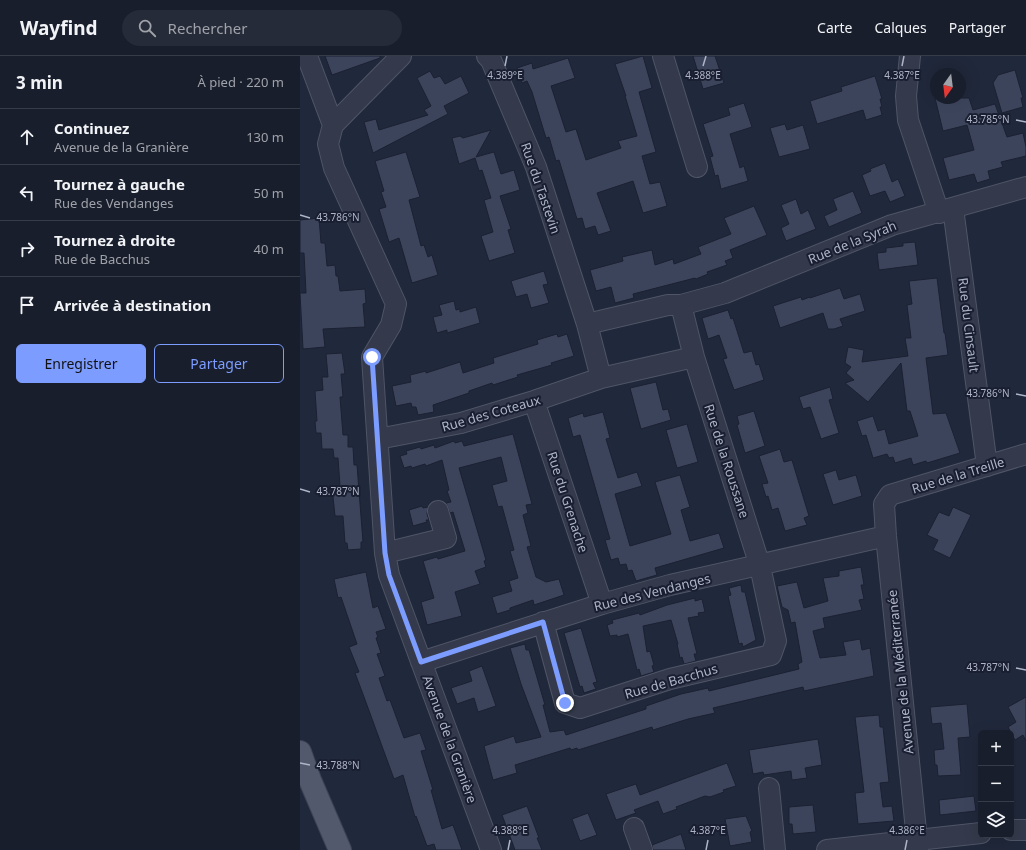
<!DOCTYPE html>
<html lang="fr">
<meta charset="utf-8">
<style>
:root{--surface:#181e2c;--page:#252b38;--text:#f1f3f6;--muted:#9fa2a9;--line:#363c48;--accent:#7c9cff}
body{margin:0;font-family:"Noto Sans",sans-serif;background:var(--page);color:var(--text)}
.controls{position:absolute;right:12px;bottom:12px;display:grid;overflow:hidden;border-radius:6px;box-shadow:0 4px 16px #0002}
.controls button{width:36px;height:36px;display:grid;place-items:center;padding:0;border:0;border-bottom:1px solid var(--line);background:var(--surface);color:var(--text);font:20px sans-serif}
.compass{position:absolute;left:630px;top:12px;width:36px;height:36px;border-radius:50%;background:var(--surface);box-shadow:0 4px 16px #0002;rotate:194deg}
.stop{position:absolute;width:12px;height:12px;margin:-9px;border:3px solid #7c9cff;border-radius:50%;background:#fff}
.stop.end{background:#7c9cff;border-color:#fff;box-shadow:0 1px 4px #0008}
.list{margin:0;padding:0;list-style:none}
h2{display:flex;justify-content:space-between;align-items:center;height:52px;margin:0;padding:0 16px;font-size:17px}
h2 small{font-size:13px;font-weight:400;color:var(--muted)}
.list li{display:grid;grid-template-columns:26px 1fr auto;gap:12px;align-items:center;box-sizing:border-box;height:56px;padding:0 16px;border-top:1px solid var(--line)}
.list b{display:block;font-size:15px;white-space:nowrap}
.list p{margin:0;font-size:13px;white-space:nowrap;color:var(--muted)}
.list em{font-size:13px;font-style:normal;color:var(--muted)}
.actions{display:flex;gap:8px;padding:12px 16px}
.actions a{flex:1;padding:9px 0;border:1px solid var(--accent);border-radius:6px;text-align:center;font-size:14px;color:var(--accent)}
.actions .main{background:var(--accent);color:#111}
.icon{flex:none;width:22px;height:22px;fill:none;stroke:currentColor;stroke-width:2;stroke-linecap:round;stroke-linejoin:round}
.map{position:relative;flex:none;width:726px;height:794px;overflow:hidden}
header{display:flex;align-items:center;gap:24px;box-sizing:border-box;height:56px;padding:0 20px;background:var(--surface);border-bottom:1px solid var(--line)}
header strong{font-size:19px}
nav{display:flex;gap:22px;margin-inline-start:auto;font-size:14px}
.search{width:280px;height:36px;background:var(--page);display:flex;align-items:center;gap:10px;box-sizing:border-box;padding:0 14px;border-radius:22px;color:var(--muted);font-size:15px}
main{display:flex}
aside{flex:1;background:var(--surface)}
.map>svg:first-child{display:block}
.building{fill:#3c445c;stroke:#1b2132}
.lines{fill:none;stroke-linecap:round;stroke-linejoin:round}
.minor-casing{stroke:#4f5566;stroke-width:22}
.major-casing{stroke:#3d4355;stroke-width:24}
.minor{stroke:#343a4b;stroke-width:20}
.major{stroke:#52596c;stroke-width:22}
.route{stroke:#7c9cff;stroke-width:5}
.ticks{fill:none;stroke:#afb5c8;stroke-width:1.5}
.labels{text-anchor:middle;stroke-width:4;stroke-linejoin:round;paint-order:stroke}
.street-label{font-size:13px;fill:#afb5c8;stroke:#191f30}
.ticks-label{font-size:10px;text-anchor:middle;fill:#afb5c8;stroke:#191f30;stroke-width:4;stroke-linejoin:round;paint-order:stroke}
</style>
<header>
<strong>Wayfind</strong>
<div class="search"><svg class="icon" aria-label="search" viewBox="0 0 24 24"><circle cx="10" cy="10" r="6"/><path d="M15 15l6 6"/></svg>Rechercher</div>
<nav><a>Carte</a><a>Calques</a><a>Partager</a></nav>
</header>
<main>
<aside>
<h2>3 min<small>À pied · 220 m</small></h2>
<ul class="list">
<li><svg class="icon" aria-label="ahead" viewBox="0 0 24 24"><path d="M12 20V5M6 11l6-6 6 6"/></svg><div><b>Continuez</b><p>Avenue de la Granière</p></div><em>130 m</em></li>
<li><svg class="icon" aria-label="left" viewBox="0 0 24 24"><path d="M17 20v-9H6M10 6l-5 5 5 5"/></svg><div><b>Tournez à gauche</b><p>Rue des Vendanges</p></div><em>50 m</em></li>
<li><svg class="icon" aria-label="right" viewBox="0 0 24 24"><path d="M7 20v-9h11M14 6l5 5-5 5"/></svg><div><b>Tournez à droite</b><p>Rue de Bacchus</p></div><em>40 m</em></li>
<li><svg class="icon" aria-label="arrive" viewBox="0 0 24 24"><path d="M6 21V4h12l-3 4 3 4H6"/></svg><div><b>Arrivée à destination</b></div></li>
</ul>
<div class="actions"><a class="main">Enregistrer</a><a>Partager</a></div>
</aside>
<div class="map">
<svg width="726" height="794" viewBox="0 0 726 794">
<rect width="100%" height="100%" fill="#20283b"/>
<path class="building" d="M25,0H80V2L32,19Z
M343,0L352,32L339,36L356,96L342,100L350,128L360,126L367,150L343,157L333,125L297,137L311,175L298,179L295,170L285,173L282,162L277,163L259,104L256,105L249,81L246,82L232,36L227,25L222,27L217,12L232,7L233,13L268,2L275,22L251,30L266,76L276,73L286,104L321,92L318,85L337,80L325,40H326L315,8Z
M393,0H415L424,27L403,33Z
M715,14L723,42H721L723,51L702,57L693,27L698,19Z
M130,15L134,22L140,20L145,28L161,20L169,37L144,50L148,58L73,97L64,66L76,63L79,74L128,59L124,54L131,50L117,22Z
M575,20L582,43H580L582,51H580L582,59L566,64L563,54L517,68L510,45L542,35L541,31Z
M635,42H669L673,54L695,48L707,81L723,77L726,91V100L701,106L703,111L688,115L690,123L677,127L674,118L649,124L643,102L674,94L667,69L643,75Z
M444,47L452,71L430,78L440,112L444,110L448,125L421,133L418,119L415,120L410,101L413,100L403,68L430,59L428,52Z
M485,68L487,74L503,69L510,93L479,101L470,72Z
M191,74L176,101L194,96L201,118L214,114L220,134L200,140L211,173L208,174L215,197L189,205L181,180L193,176L184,144L191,142L182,114L179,115L175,102L159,108L152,82L160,80L163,82Z
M106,96L120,141L109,144L121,190L124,189L128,201L132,199L138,219L112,227L99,182L89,186L79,153L86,151L81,136L84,135L75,105Z
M585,107L592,126L598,123L605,140L590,146L585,135L570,140L562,119L571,115L570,113Z
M553,135L562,157L529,171L524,160L537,154L533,143Z
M496,143L501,158L508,154L516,173L486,185L481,172L489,168L481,149Z
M454,150L467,179L430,194L433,202L425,205L427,209L407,216L408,218L396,223L395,222L333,238L334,242L315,247L311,231L296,235L290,214L323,205L322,201L352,194L355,209L373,203L374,208L401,198L398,191L431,178L424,162Z
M19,162L21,187H25L27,210L35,209L36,220H38L40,235L65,233L66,247L63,248L65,271L23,273L25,291L3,293L0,237H6L4,197H0V164Z
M615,186L618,209L579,214L577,197L586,196V192L603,190V187Z
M244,215L248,228L243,229L249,247L231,252L227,238L216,241L211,225Z
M637,222L644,277H645L648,299L626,302L633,358L646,357L660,397L627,407L626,405L613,409L611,402L595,407L593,401L589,402L587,398L573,402L566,379L562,380L557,365L573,360L578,375L585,373L589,388L618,380L610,355H607L601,307L568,346L545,327L554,324L546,317L551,311L545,307L548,291L564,294L562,306L608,300L605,282H611L607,249L612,248L609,225Z
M540,232L544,243L560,238L565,255L540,263L543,270L534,273H528L523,257L480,272L473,250L501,241L502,244L510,241V242Z
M154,245L156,254L160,253V256L176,251L180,267L147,277V274L137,277L133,261L142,259L139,249Z
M428,254L431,263L433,262L444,297L452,295L456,309L459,308L464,324L434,334L423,303L427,302L419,279L408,283L402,262Z
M257,278L258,281L267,278L274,300L251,307L252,309L217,319L218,321L193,329L192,327L169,335V337L133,349L134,356L118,359L116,351H112L111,347L96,350L92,330L111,326L110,319L126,315V317L160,306L163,317L194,307L193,302L238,288L237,284Z
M42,297L45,318H41L43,341H40L43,379H48V391H53L54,409H57L63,486H61V493L48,494L47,487H45L43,460H35L32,431L40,430L38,402H34L33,393H22L21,377H16L15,365H17L15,335L23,334L22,321H28L26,298Z
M356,326L363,354L368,353L371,364L341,373L330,332Z
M530,331L533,343L529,344L539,377L521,383L510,351L503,353L499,341Z
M454,355L465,390L445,397L437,369L439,368L437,360Z
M303,356L310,382L306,383L318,422L337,416L342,430L315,438L330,490L371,478L355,426L380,419L390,451L381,454L390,485L419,477L424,492L355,512L357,519L336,525L332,514L328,515L326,508L320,509L318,502L311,504L305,484L310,483L280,379L273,381L268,362L283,357L284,361Z
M387,368L398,406L377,412L366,374Z
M213,378L232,448L226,449L228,457L223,459L231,490L227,491L236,521L246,526L259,523L264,539L234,549L233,544L210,552V554L197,558L192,541L212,535L209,525L218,522L210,495L214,494L202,450L198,451L192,429L207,425L201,401L159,412L186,504L184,505L186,511L175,515L180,528L155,536L162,560L127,569L121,546L134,542L123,505L137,501L138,503L165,495L153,456L150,457L146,447L151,446L147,435L149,434L142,404L126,410L125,408L112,412L111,410L104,412L100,400L107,398L106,395L120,391L121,393L134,389L135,392L154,385L155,387L162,385L164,390Z
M480,393L484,406L492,404L509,460L504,462L507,469L485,475L478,452L472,454L468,440L466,441L462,428L468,427L459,400Z
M536,414L539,424L556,419L562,440L533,449L523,418Z
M122,450L123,452L128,451L127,458L129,464H126L127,466L113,470L109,454Z
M653,451L671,459L650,502L633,494L638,484L627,479L639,456L649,460Z
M561,511L564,529H561L564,543L559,544L562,554L523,562L525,572L513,575L520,602L546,599L543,586L560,583L562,594L570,592L574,620L504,635L503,631L413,652L415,657L388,663L353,674L352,671L278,694L277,692L271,694L270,692L215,709L217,717L193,724L184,690L214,680L216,687L241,681L221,628L210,592L225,588L226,594H229L245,649H243L250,676L264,674L266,679L346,653V650L381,638L408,632L409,635L499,613L498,608L502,606L495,566L491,567L488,554L482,551L477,530L497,526L504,552L528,545L523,522L539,520V515Z
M66,516L73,552L78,550L86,573L76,576L78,581L76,582L81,597L77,598L85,620L79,622L87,645L90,644L104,682L120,677L126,694L121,695L133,734H131L142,773L153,769L162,794H136L134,788L127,790L116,760L115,761L103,719L94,723L64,641L55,617L59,616L49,591L57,588L41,541L38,542L34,523Z
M441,529L442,536H445L456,584L443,591L442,587L439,588L428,540L431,539L429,532Z
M395,542V545L402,543L405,556L398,557L399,560L388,562L397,598H394L396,605L384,608L382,601L380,602L377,588H378L371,564L343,570L347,596L350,595L354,609L352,610L354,616L341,620L339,613L337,614L328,578L317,581V579L310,580L307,569L313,567L312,564L339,557L340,559L367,549Z
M281,572L297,626L293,627L296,633L284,637L282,630L280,631L264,577Z
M182,610L196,650L178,656L174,642L157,648L151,632L172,625L169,615Z
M726,641V685L723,679L715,684L708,671L716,666L708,651Z
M667,648L670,681L658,682L661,719L638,720L637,709H635L634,694L644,693L641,667L632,668L630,651Z
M579,659L580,671H583L589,726L580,727L583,751L592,750L594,765L558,768L555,737L564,736L555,661Z
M518,683L522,709L505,712L507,722L492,724L491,715L464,719L463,716L453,718L449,694Z
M427,707L436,730L423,734L424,736L410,741L405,740L376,751L377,753L363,758L358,745L334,754L336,757L316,764L306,738L336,728L340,739Z
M674,740L676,755L640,759L639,744Z
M513,749L516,776L493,778L492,768H489V751Z
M227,750L239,782H237L242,794H215L202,759Z
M288,757L297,779L280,785L272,763Z
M446,760L452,775L450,776L452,786L430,790L425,763Z
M381,778L386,794H353L352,789Z"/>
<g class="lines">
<defs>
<path id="minor" d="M7,0L33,69
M101,0L33,69L28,88L34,112L96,248L91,269L72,301L85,497L89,519L191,794
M187,0L191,4L236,111L287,268
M363,0L397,111
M610,0L606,40L608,64L639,157
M653,152L687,410
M381,249L425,237L592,169L726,131
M234,345L302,548
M78,383L161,367L234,345L301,322
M85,497L146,482L138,455
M243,566L265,647L280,652L370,623L471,599L476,585L460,510L394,301L381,249H368L287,268L301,322L394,301
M121,606L302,548L370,529L586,480
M469,732L475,794
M334,772L342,794
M711,774H726
M527,794L681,777
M618,794L586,480L584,448L590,439L726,398"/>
<path id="major" d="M0,696L10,724L40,794"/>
</defs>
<use href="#minor" class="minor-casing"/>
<use href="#major" class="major-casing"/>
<use href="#minor" class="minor"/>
<use href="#major" class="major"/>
</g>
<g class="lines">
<path class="route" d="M72,301L85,497L89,519L121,606L243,566L265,647"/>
</g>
<path class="ticks" d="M205,10L207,0M403,10L406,0M602,10L604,0M716,64L726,66M0,159L10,162M716,338L726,340M0,433L10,436M716,612L726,614M0,707L10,709M208,794L210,784M406,794L408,784M605,794L607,784"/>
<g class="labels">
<g class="street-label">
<text transform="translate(241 132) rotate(71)" y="5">Rue du Tastevin</text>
<text transform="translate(552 186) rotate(-22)" y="5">Rue de la Syrah</text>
<text transform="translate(669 269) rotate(83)" y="5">Rue du Cinsault</text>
<text transform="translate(191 357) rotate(-16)" y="5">Rue des Coteaux</text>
<text transform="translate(427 405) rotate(72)" y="5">Rue de la Roussane</text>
<text transform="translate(658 419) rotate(-17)" y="5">Rue de la Treille</text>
<text transform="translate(268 446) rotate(72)" y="5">Rue du Grenache</text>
<text transform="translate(352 536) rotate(-14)" y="5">Rue des Vendanges</text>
<text transform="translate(600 616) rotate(-96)" y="5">Avenue de la Méditerranée</text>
<text transform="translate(371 625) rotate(-16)" y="5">Rue de Bacchus</text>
<text transform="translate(150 683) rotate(70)" y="5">Avenue de la Granière</text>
</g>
</g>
<g class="ticks-label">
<text x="205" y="23">4.389°E</text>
<text x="403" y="23">4.388°E</text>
<text x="602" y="23">4.387°E</text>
<text x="688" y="67">43.785°N</text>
<text x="38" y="165">43.786°N</text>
<text x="688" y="341">43.786°N</text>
<text x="38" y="439">43.787°N</text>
<text x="688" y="615">43.787°N</text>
<text x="38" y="713">43.788°N</text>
<text x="210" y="778">4.388°E</text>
<text x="408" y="778">4.387°E</text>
<text x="607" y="778">4.386°E</text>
</g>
</svg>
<div class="controls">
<button>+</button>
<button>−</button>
<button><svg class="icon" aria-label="layers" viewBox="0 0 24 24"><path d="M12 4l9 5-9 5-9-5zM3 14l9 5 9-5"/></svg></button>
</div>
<svg class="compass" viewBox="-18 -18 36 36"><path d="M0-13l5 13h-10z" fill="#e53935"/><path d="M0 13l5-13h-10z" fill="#9fa2a9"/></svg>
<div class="stop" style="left:72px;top:301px"></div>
<div class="stop end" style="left:265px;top:647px"></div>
</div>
</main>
